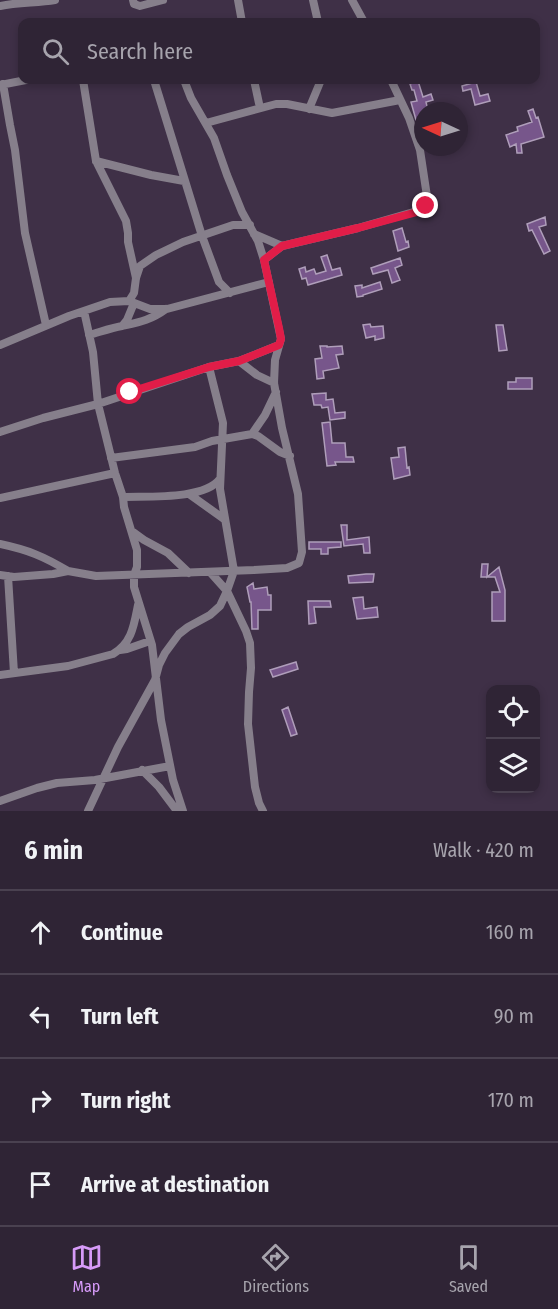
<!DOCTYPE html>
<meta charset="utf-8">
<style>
:root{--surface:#2f2435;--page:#372c3d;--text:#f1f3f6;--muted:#a7a4ad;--line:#4a4150;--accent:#d79bf9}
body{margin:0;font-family:"Fira Sans Condensed",sans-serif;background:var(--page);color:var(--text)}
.controls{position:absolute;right:18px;bottom:18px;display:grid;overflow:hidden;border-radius:12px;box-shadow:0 3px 9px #0003}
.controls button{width:54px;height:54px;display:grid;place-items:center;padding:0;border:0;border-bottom:2px solid var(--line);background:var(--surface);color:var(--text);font:30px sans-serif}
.compass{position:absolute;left:414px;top:102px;width:54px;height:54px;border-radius:50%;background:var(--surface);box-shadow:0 3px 9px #0003;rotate:274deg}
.stop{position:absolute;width:18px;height:18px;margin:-14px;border:4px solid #e11d48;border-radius:50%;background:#fff}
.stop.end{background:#e11d48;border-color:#fff;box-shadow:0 2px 6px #0008}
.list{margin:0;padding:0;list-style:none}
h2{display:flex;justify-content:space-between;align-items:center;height:78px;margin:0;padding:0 24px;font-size:26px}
h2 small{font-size:20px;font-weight:400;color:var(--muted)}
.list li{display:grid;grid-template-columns:39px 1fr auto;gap:18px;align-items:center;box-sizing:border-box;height:84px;padding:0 24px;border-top:2px solid var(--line)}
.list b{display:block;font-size:22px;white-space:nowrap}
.list em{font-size:20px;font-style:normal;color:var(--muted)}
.icon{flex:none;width:33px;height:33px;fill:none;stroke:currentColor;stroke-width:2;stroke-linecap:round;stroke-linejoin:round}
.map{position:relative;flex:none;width:558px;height:811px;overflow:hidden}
.search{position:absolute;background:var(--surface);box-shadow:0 3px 9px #0003;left:18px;right:18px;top:18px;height:66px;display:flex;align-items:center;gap:15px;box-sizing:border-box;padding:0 21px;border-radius:12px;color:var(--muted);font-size:22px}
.sheet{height:414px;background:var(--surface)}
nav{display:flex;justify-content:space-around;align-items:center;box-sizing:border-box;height:84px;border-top:2px solid var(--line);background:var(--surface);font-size:16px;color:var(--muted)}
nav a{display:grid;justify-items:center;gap:3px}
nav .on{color:var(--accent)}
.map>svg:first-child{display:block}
.building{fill:#77568b;stroke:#af9eba;stroke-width:1.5}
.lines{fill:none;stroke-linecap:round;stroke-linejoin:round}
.minor{stroke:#867f8b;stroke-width:8}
.route{stroke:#e11d48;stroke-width:8}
</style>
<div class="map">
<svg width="558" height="811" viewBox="0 0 558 811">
<rect width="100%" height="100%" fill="#3f3047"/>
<path class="building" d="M418,81L423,97L431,94L433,100L426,102L428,111H423V118L416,120L411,102L417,101L414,90H412L410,84Z
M476,82L480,96L488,94L490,101L475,105L471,89L463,91L462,86Z
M533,109L536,118L538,117L544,137L521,144L522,153H517L516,144L510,147L506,135L518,131L517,127L532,122L528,111Z
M545,217L546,225L539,227L550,251L544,254L532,230L529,231L527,224Z
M402,228L406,242L408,241L409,247L398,251L393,231Z
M327,255L332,270L340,268L342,275L308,285L306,278L302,279L299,269L305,267L306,272L314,269L316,274L326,271L321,257Z
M400,258L402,265L395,268L400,280L392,283L388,270L373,274L371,268Z
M380,282L382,289L363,295V296L357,297L355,286L362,285V288Z
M370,324L371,327L383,326L384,338L375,340V336L366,338L363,325Z
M496,325H503L507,350L499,351Z
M320,346H327V347L342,346L343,354L336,355L339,368L323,371L324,378L317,379L315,359L322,358Z
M516,378H532V389H508V382H516Z
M326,393V400L333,399L335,413L345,412V418L330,420L328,407L322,408L321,405H314L312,394Z
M330,422L332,443H345L346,457H353L354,462H335L336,465L327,466L322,423Z
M405,447L407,468L409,467L410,475L394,479L391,458L399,457L398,448Z
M341,525H347V540L369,537L370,553H364L363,544L344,546Z
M309,542H341V547L328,548V554H321V549H309Z
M482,564H488L487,577L499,567L505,590V621H492V592H500L495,577H481Z
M366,574H374L373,582L349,583L348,576Z
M253,583L254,589L267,587L268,595H271V610H258V629H252L251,602H250L247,587Z
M363,597L364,609L377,607L378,617L357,619L353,598Z
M308,601H330L331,607H314L316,623L309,624Z
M296,662L298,669L273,677L270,670Z
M288,707L297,734L291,736L282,710Z"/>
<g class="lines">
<path class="minor" d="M133,0L134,4L140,6L163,0
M238,0L242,22
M313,0L318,22
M352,0L364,22
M0,6C18,2 37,3 55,0
M83,80L96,161L126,221L128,233V242L136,278
M154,80L202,236L219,282L230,293
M254,80L260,108
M3,84L10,125L15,150L25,233L46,325
M0,85L26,80
M309,109L321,80
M206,123L276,104H287L332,113L400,100
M96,161L151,175L184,181
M254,234L282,246
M264,260L282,246L358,228L417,211L426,206L428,203L420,150L409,118L391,80
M129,301L134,293L136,278L140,266L156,255L183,242L233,225H250
M84,311L93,352L98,404L115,473L123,497L124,507L137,550V567L134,575V587L152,645L161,720L173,780L183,811
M123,325L127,320L134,303
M89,335C100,332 111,328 122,326C140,322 151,320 166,309
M0,345L69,316L110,302L129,301L150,309H167L269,282
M239,361L257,375L274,383
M0,432L43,418L98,404L209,367L239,361L279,345
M252,434L265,415L276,392
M111,458L195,447L212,441L252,434L258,436L280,452L290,456
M189,494L224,519
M123,497C148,496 204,500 220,479
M0,498L115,473
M133,532L144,540L168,553L189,573
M0,544C28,550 43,556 68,571
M210,572L227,591L246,631L250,643L251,668L249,692L248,724L255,787L259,803L263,811
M0,575L14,577L53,574L68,571L96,576L254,570L287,568L299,563L302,552L298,494L282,428L274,383L275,360L281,339L264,260L258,241L242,212L227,175L214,138L191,98L184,80
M8,576L14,673
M120,650L127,649L150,641
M0,675L68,666L113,654C132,643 134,625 138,605
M142,770L159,787L177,811
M0,801L37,788L57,783L95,780L170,766
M88,811L118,747L155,680L159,665L165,653L179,634L188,627L210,615L220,606L227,591L234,571L220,489L223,423L209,367"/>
</g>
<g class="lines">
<path class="route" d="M130,392L209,367L239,361L279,345L281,339L279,328L264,260L282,246L358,228L417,212L426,206"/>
</g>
</svg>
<div class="controls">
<button><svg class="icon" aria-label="locate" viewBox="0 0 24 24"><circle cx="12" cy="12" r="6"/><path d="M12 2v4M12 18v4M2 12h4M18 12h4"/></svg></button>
<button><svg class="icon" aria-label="layers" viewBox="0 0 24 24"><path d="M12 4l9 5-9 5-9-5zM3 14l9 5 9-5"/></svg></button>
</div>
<svg class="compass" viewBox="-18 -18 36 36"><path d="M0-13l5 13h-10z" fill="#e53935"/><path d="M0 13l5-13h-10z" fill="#a7a4ad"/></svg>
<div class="stop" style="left:130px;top:392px"></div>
<div class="stop end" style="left:426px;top:206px"></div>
<div class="search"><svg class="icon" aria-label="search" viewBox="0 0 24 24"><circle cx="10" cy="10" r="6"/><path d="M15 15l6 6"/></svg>Search here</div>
</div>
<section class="sheet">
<h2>6 min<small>Walk · 420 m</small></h2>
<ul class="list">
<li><svg class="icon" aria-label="ahead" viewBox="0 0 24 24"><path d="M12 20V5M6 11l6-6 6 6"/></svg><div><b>Continue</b></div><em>160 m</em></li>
<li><svg class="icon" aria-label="left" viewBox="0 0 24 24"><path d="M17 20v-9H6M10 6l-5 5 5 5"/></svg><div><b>Turn left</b></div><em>90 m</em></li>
<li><svg class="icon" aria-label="right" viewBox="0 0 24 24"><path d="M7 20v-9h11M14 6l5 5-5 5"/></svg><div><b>Turn right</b></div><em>170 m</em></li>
<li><svg class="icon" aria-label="arrive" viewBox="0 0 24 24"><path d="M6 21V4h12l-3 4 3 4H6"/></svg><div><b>Arrive at destination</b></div></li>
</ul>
</section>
<nav>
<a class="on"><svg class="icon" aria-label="map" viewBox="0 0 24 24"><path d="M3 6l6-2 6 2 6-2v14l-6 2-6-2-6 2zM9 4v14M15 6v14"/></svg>Map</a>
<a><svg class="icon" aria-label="directions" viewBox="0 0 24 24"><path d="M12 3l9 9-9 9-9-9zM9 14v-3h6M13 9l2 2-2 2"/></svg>Directions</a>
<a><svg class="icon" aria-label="saved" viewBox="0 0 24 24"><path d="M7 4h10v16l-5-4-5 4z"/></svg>Saved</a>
</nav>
